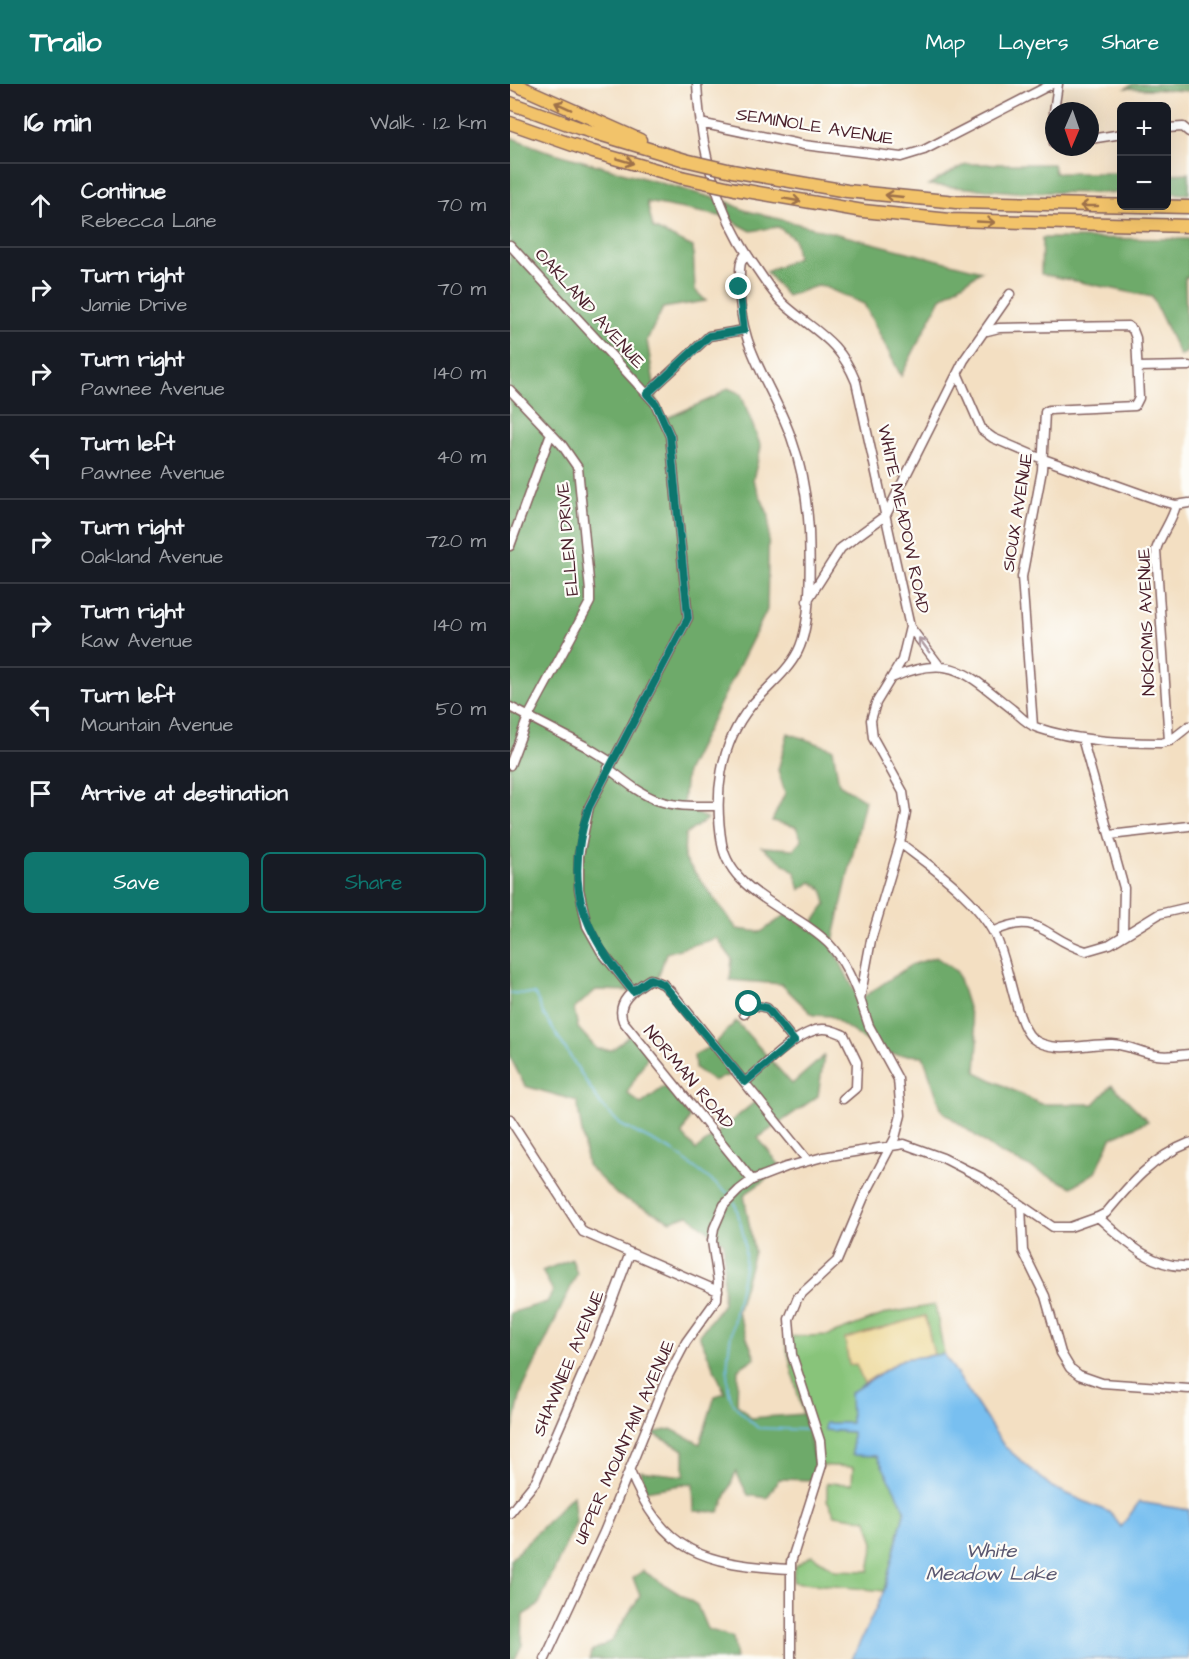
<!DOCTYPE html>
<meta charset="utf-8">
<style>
:root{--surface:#171b24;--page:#20242c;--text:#f1f3f6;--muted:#9ea1a6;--line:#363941;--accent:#0f766e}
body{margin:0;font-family:"Architects Daughter",sans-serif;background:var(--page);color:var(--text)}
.controls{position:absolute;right:18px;top:18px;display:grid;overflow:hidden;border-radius:9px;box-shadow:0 6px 24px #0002}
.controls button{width:54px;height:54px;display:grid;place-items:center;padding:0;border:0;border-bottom:2px solid var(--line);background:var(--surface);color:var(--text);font:30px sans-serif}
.compass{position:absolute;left:535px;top:18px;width:54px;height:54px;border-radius:50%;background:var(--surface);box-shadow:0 6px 24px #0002;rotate:182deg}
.stop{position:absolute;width:18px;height:18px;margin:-14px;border:4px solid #0f766e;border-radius:50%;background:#fff}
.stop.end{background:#0f766e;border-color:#fff;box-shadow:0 2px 6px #0008}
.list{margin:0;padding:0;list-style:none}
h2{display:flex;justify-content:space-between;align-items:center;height:78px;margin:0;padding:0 24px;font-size:26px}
h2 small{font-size:20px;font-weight:400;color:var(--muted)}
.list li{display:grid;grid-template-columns:39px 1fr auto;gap:18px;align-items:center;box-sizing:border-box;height:84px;padding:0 24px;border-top:2px solid var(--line)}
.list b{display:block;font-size:22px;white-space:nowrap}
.list p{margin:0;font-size:20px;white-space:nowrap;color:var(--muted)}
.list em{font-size:20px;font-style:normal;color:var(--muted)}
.actions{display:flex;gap:12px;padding:18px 24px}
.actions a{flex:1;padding:14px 0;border:2px solid var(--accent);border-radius:9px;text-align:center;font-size:21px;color:var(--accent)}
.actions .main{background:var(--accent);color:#fff}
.icon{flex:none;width:33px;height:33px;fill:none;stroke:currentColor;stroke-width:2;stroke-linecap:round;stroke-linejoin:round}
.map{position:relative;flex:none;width:679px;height:1575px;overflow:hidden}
header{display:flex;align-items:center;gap:36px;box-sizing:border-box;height:84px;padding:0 30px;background:var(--accent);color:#fff}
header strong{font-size:28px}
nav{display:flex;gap:33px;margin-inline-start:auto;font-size:21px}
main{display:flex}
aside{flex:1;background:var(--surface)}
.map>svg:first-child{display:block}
.green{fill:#88c47a;stroke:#697252;stroke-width:1.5}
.forest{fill:#6eaa6a;stroke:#5c644a;stroke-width:1.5}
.sand{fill:#eeda9e;stroke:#9c7c64;stroke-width:1.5}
.water{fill:#78bff0;stroke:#616f8e;stroke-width:1.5}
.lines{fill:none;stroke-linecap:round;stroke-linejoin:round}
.stream{stroke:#78bff0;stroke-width:1.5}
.minor-casing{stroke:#856260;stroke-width:11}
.highway-casing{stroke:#856260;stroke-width:15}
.minor{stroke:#fff;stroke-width:8}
.highway{stroke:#f2c36a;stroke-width:12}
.highway-bridge-casing{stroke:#856260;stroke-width:15;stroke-linecap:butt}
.highway-bridge{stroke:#f2c36a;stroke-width:12}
.oneway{stroke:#9e714a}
.oneway2{stroke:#ae9aa0}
.route{stroke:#0f766e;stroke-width:8}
.labels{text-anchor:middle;stroke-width:4.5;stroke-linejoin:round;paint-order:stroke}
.street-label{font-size:18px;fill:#4a1f2b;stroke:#fdfcf7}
.water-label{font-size:20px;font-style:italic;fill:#5a5770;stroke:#fdfcf7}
</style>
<header>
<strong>Trailo</strong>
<nav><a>Map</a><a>Layers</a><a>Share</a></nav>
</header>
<main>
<aside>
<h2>16 min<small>Walk · 1.2 km</small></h2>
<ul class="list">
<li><svg class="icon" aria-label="ahead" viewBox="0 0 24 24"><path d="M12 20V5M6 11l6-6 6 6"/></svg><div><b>Continue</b><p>Rebecca Lane</p></div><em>70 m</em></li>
<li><svg class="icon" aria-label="right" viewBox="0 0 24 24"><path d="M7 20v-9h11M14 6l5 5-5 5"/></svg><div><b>Turn right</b><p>Jamie Drive</p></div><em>70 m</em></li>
<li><svg class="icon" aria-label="right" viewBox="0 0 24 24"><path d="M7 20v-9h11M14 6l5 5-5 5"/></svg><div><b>Turn right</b><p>Pawnee Avenue</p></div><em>140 m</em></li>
<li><svg class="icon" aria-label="left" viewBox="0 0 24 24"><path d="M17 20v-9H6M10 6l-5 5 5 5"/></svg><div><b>Turn left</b><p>Pawnee Avenue</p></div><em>40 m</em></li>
<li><svg class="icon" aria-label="right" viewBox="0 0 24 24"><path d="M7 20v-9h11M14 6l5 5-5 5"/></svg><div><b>Turn right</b><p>Oakland Avenue</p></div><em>720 m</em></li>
<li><svg class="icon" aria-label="right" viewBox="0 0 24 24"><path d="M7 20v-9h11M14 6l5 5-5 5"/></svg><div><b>Turn right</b><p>Kaw Avenue</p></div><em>140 m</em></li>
<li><svg class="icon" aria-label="left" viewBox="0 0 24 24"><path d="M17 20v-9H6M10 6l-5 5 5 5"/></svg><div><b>Turn left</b><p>Mountain Avenue</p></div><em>50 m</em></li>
<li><svg class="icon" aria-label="arrive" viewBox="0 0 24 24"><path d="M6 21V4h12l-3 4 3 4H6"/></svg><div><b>Arrive at destination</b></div></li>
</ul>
<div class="actions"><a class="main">Save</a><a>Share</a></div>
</aside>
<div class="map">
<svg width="679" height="1575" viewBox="0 0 679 1575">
<rect width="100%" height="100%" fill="#fdfcf7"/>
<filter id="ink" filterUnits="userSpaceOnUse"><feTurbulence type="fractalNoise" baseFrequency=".0167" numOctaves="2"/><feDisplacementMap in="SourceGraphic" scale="12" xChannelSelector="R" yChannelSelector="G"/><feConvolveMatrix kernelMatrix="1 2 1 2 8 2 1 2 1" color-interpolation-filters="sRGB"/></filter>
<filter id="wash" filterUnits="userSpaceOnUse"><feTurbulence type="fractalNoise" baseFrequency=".008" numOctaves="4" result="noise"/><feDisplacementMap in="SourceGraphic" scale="24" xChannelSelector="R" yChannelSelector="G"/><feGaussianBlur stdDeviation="1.35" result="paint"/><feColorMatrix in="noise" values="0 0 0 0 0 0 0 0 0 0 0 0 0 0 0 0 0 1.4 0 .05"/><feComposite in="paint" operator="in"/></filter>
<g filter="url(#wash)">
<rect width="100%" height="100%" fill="#f3dfc2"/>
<path class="green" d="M425,1221L434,1270L393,1275L341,1339L315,1340L314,1346L342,1348L367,1371L395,1425L374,1507L283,1498L284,1483L302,1471L325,1486L359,1487L364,1459L357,1436L325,1431L317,1416V1399L342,1400L343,1383L305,1381L274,1253L319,1251L378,1229Z"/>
<path class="forest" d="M623,0H679V7L616,4Z
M0,53L34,66L218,118L234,126L472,187L431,214L391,292L354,220L310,201L277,212L256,188L287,174L284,155L268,143L241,147L215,133L137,118L143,144L183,163L185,206L196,217L153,224L137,256L150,337L205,313L218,304L231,310L251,363L243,396L259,432L257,526L176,688L173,722L197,735L175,751L174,774L227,845L251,848L277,830L299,845L316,820L313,806L301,798L290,806L285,788L252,763L284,765L292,756L286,743L262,737L275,709L268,686L278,649L323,665L329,700L355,716L322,862L349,916L401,881L426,873L447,888L468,956L466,988L531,1020H584L602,1001L638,1037L601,1054L586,1088L562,1103L488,1068L432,1027L413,972L375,970L320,932L303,931L271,900L220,896L222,875L207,854L156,869L148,894L124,907L86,906L64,925L68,944L87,965L102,966L122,949L139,970L117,1009L131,1020L155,1002L180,1033L172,1050L186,1066L247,1016L229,988L203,997L185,984L184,971L205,960L226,937L282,1000L314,972L308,1012L248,1054L272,1084L234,1111L244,1168L227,1228L245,1274L228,1285L227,1320L241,1334L293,1330L305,1381L301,1396L269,1395L257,1414L238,1411L226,1388L209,1428L184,1427L183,1399L136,1407L131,1387L174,1392V1366L142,1349L161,1345L190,1360L205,1312L215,1309L189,1251L213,1220L214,1159L178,1131L161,1137L107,1111L77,1081L67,1017L15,1002L0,973Z
M456,80H543L545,89H611V109L506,108L418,101Z
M679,89V110L657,109V90Z
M532,154L679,155V193L675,194L677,268L670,272L642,213L531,190Z
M62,1175L67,1190L11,1309L0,1359V1229L37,1218L43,1207L32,1187Z
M63,1411L66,1438L28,1522L13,1531L12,1561L5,1575H0V1476Z
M133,1487L187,1521L197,1545L223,1553L226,1575H79L82,1567L101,1557L130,1512L123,1494Z"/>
<path class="sand" d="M415,1232L424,1271L393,1275L354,1299L346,1280L339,1281L335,1255Z"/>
<path class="water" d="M434,1270L494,1362L542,1403L601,1429L611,1443L629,1418L679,1426V1575H342L374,1507L395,1425L367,1372L342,1371V1348L314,1346L315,1339H341L340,1309L393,1275Z"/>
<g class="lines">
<path class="stream" d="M0,909L25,910L34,931L91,1021L111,1041L164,1068L219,1110
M225,1119C231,1140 238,1162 234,1183C229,1217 208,1286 222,1317C227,1327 240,1336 248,1344L301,1346"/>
</g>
</g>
<g filter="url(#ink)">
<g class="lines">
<defs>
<path id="minor" d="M187,0C191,69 207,129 247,185C256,198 264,212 276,222C307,249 329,256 346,298L400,543L392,576L366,619L361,636L363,654L393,708L396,729L390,759L361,856L350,915L359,942L388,995L391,1031L385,1054L354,1113L327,1177L288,1213L279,1235L282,1271L310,1357L312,1381L281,1478V1575
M544,27L548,0
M544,30V59
M190,39L294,61L391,73L414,66L542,0
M656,44L673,43L679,48
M580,55L612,50
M0,161L145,319L160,352L178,534L79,723L69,772V805L77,842L91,867L123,907
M236,170C229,177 230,186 230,195C226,262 260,295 281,353C292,383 297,414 299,446C300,478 302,539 288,567C277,589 256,604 241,622C209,661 204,712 212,760C221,810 287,827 319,860C334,876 342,895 350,915
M477,247L489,244L618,242L623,246L626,254L629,314L625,322L539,326L535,328L532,386L512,493L523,642
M628,283L679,282
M448,291L472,346L483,354L525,372L651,417L666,421L679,419
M0,306L52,361L68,384L80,507V518L18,633L0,681
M137,310L199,252L234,246
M0,462L41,349
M297,517L331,464L376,431L454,276L500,210
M400,543L428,580
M384,593C442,568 458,591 502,625C510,632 518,641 528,644C566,657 611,659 651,659L660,657L679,642
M0,623L75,662L101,678
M572,654L614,804L613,850
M659,657L646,466C651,449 662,438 666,421
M98,684C142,719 151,723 208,722
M600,751L679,742
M390,759C424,785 464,812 485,851C499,877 505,939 522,954C542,971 578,959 602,960C618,961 632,969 647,971C657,973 669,971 679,970
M483,848C530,825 535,856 576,867L600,860L649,830L679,823
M234,930L239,920L257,924L284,957
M235,998C254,983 288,946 312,945C320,944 327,948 334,951L347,978L346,1004L333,1015
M0,1035L73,1148L208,1207
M242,1096L113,937C105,917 125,905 140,895L153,900L163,910L298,1077
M511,1121L513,1167L535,1212L551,1269L560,1284L569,1291L592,1299L679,1305
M588,1133L596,1129C620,1100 643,1073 679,1059
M119,1385C153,1470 194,1480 280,1485
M0,1429L26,1397L89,1252L120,1169
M35,1575L94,1448L156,1296L176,1258L207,1215L208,1198L202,1157L204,1144L214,1121L229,1106L242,1096L276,1083L313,1073L394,1060L433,1074L472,1094L543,1143H560L588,1133C613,1155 642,1185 679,1182"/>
<path id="highway" d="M4,0L130,56
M0,19L69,44L175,76
M0,39L83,68L171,93
M222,87L337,107L446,118L679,123
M225,105L353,127L440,136L679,142"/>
</defs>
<use href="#minor" class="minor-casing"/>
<use href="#highway" class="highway-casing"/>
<use href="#minor" class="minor"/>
<use href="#highway" class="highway"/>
<defs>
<path id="highway-bridge" d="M175,76L222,87
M171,93L225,105"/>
</defs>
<use href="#highway-bridge" class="highway-bridge-casing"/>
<use href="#highway-bridge" class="highway-bridge"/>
</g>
<defs><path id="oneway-shaft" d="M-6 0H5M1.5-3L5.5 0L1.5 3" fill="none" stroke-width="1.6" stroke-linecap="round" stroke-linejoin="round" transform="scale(1.5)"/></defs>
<g class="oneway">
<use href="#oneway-shaft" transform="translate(53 22) rotate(-156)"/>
<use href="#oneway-shaft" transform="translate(115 77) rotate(16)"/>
<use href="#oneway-shaft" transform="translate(384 112) rotate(-174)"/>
<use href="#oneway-shaft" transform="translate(282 116) rotate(10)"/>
<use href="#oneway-shaft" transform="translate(579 122) rotate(-180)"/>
<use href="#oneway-shaft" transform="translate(476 138) rotate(3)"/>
</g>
<use class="oneway2" href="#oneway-shaft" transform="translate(414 561) rotate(-126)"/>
</g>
<g class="lines" filter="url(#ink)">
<path class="route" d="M229,203L234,246L199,252L137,310L146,320L160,352L178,534L79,723C52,801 73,847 123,907L140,895L153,900L235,998L284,957L257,924L239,920"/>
</g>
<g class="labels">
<g class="street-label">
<text transform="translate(305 42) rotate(9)" y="6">SEMINOLE AVENUE</text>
<text transform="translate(80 224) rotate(48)" y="6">OAKLAND AVENUE</text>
<text transform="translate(507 428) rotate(-81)" y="6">SIOUX AVENUE</text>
<text transform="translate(394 435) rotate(78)" y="6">WHITE MEADOW ROAD</text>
<text transform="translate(57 455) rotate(-95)" y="6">ELLEN DRIVE</text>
<text transform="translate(636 538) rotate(-92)" y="6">NOKOMIS AVENUE</text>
<text transform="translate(179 993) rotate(50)" y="6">NORMAN ROAD</text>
<text transform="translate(58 1279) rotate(-67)" y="6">SHAWNEE AVENUE</text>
<text transform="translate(114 1358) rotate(-66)" y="6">UPPER MOUNTAIN AVENUE</text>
</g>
<g class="water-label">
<text x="481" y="1473">White<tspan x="481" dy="23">Meadow Lake</tspan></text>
</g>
</g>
</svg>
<div class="controls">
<button>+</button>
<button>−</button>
</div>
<svg class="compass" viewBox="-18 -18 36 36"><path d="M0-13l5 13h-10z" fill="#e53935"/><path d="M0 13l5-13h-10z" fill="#9ea1a6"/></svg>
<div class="stop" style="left:239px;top:920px"></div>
<div class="stop end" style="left:229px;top:203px"></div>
</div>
</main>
